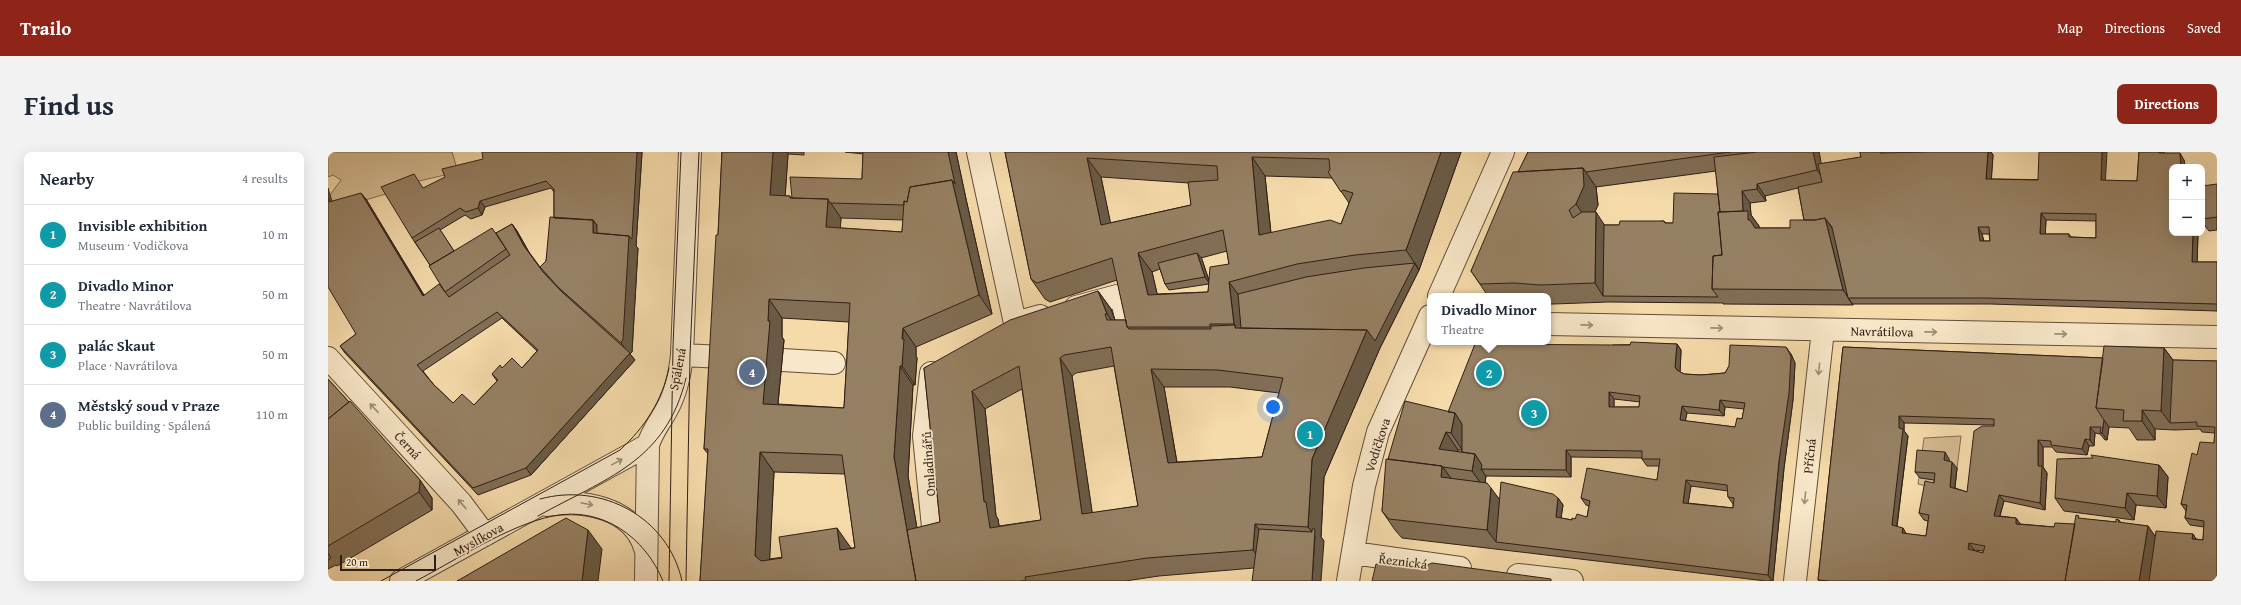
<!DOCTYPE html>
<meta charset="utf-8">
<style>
:root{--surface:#fff;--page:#f2f2f3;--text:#1f2937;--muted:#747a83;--line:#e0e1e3;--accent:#8f2418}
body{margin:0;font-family:"Gentium Book Plus",serif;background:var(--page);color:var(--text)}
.controls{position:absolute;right:12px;top:12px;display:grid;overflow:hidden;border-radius:8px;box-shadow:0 4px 16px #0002}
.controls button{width:36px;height:36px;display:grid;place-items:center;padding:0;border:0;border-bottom:1px solid var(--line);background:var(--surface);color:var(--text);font:20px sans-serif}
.scale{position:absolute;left:12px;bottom:10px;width:96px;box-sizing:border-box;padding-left:4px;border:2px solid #301f16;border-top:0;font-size:11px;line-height:14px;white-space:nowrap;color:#301f16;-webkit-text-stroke:3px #f8e7c8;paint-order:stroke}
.you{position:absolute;left:945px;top:255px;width:14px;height:14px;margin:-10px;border:3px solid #fff;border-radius:50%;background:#1a73e8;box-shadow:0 0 0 6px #1a73e833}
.badge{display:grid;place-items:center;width:26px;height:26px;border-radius:50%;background:var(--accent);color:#fff;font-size:13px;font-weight:700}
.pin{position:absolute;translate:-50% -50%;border:2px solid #fff;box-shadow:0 1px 4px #0006}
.popup{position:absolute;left:1099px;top:141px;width:124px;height:52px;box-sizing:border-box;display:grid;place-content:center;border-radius:8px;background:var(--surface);filter:drop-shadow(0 1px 3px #0005);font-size:13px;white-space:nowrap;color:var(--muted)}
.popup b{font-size:15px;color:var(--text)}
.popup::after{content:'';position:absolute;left:50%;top:100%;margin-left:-8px;border:8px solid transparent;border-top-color:var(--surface)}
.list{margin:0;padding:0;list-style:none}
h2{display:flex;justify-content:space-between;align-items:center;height:52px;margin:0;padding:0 16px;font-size:17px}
h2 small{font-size:13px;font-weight:400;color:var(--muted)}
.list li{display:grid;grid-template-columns:26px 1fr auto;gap:12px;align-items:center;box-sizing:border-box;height:60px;padding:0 16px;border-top:1px solid var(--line)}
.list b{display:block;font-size:15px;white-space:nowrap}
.list p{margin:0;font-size:13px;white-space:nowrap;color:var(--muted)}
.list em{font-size:13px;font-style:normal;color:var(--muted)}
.map{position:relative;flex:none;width:1889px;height:429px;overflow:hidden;border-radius:8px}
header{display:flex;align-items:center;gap:24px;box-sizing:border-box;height:56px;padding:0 20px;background:var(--accent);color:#fff}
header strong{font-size:19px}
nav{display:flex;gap:22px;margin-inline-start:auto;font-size:14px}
.intro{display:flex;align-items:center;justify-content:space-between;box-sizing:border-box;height:96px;padding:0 24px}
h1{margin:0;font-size:28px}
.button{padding:10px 18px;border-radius:8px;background:var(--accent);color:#fff;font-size:14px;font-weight:700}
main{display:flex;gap:24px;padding:0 24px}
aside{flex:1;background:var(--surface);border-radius:8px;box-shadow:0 4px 16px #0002}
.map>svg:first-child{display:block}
.green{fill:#d4ba91;stroke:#826c54}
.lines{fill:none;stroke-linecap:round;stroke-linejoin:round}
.minor-casing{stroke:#614e3b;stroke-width:24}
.minor{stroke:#f8e7c8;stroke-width:22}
.tram{stroke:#301f16;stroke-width:1}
.wall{fill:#816e55;stroke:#301f16;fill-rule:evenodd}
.shaded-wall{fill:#695a45;stroke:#301f16}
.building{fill:#968063;stroke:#301f16;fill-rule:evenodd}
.oneway{stroke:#9e8d78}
.labels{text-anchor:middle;stroke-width:3.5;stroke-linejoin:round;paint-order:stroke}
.street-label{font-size:13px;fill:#301f16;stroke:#f8e7c8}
</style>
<header>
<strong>Trailo</strong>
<nav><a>Map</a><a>Directions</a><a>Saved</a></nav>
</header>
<div class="intro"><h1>Find us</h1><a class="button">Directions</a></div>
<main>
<aside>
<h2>Nearby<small>4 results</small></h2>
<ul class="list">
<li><span class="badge" style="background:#0f9aa8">1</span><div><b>Invisible exhibition</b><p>Museum · Vodičkova</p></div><em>10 m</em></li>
<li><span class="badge" style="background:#0f9aa8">2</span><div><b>Divadlo Minor</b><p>Theatre · Navrátilova</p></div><em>50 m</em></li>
<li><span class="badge" style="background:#0f9aa8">3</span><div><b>palác Skaut</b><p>Place · Navrátilova</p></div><em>50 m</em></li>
<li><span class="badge" style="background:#5c6f8a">4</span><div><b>Městský soud v Praze</b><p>Public building · Spálená</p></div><em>110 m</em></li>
</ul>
</aside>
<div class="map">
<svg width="1889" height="429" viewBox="0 0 1889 429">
<rect width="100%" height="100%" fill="#f5daaa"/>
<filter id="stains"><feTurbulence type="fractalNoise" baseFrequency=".005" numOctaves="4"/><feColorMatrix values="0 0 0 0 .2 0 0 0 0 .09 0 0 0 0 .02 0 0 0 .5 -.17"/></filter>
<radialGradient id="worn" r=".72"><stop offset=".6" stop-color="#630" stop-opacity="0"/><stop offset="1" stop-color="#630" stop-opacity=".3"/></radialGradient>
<path class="green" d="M0,0H124L130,20L91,29L58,42L6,57L2,43L13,28L5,23L0,25Z
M1633,284L1626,341L1590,332L1596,286Z"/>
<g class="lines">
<defs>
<path id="minor" d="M650,0L687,171L712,164
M1111,144L1175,0
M748,155L793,143L799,171
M1220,172L1889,185
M354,203L395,205
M0,206L133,351L157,383
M454,208L506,211
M603,221L596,284L606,385
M219,353C256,347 305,356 317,396
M1025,401L1132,416
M1190,423L1244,429
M73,429L320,293
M318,429L320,293C324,279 333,269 339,257C348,241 352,222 354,203L362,0
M1020,429L1036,334L1050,280L1102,164
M1467,429L1495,178"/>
</defs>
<use href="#minor" class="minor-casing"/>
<use href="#minor" class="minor"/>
<path class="tram" d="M212,347C274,330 340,365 354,429
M210,364C278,326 338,310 358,226
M53,429L292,298C317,275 334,249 341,216
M88,429C128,408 181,373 225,364C274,354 317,385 335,429
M341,429L345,194L353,0
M358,429L362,203L371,0"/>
</g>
<path class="wall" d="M314,0L308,94L310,96L304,200L302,202L307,208L203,323L150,343L17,201L12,194L28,182L4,50L38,47L96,143L117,140L102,113L84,86L96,36ZM223,36L226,40V66L218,109L212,115L201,100L189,79L184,72L168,81L126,99L112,78L137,63L143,67L154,63L157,55ZM174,166L209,199L194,216H174L164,222L169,229L146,253L125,251L106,233L95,219Z
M394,0H476V3L460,2L457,44H462L463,46L534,27L535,2L517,0H628L638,47L664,162L588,195V204L589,206L587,233H585L580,324L589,376L612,370L596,216L770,139L783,157L787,168H798L789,128L722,150L717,147L703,127L677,0H1133L1091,118L1052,196L996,325L993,385L996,389L926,416L831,424L797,429H372L380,302L376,297L390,83ZM937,24L1004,26L1021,51L1013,72L943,81ZM773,25L861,31L863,53L782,71ZM513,66L575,68L574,80L512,76ZM899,99L901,112L881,128L873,106ZM832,117L837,132L841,138L881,132L880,140L829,142L824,120ZM454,166L521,170L516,256L450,252L456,188L454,185ZM786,214L810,354L764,361L744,224L748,221ZM836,235H902L951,241L934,305L849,310ZM694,237L713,368L671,374L670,367L668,364L657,257ZM446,320L517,322L527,396H523L441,407Z
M1200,0H1491L1493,12L1533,5L1532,0H1556V1L1663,0L1665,3L1663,27L1809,29L1811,0H1836V1L1856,8L1857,15H1844L1870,81L1869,110H1889V159L1662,152H1525V153L1395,152V151L1280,150L1226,152H1220V144H1160L1143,119ZM1388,19L1390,42L1345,71H1338L1336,69L1291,73H1276L1266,60L1270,53L1268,35ZM1470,36L1476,68L1462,76H1431V74L1423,63L1422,51L1438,49L1437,44ZM1718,68L1768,69V86L1743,85L1741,82H1717ZM1654,82H1661L1662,89H1656Z
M1889,32V78L1881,79L1874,70V67Z
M1349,192L1353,198L1352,220L1356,222L1373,223L1397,221L1401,214L1463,202L1467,211L1465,248L1456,316L1445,429H1438L1074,386L1067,378L1054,359L1060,307L1120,260L1285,193ZM1286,247L1312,250L1311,255H1286ZM1397,255L1416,257L1414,267L1407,275L1357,269L1359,261L1396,264ZM1130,298H1134V300H1129ZM1243,305L1314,306V307L1319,314H1331L1329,328L1253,346L1258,353L1261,354L1259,365L1244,368L1233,366L1235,353L1230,346L1172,348L1157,331L1158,324L1243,325ZM1363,334L1400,339V345L1405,352V356L1360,351Z
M1515,195L1775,206L1836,196L1845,208L1889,209V429H1491L1490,428ZM1576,271L1666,273L1639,340L1627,336L1629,316L1621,309V307L1587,320L1592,326L1606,328V331L1591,361L1596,368L1600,369L1598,384L1579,382L1569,375L1580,284L1576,279ZM1781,275L1801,276L1809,288H1827V277L1847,278L1872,277L1874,280L1887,281L1886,291L1869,303L1853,352L1858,359L1857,366L1862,373L1876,375L1875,388L1868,387L1865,382L1827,385L1820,374L1793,371L1791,368L1788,370L1753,367L1747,372L1726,375L1692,372L1688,366L1672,364L1676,349L1717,358L1719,321L1715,315V295H1724L1728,300L1759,303L1761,294H1766L1767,281L1772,282L1777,288H1779ZM1646,398L1655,399V401L1646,399Z
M0,227L92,328L104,346V358L9,414L8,413L0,417Z
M1831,313L1840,325L1838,356L1808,353L1806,368L1736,359L1727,346Z"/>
<path class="shaded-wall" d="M309,0H314L308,94L310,96L304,200L302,202L307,208L203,323L198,316L301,202L293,191L301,84Z
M445,0H458L460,2L456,62L442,43Z
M620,0H628L638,47L664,162L651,143L624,28Z
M1113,0H1133L1091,118L1078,98Z
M1485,0H1491L1497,30L1489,18Z
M1660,0H1663L1665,3L1663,34L1658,27Z
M1774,0H1779L1777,35L1773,28Z
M1852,1L1856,8L1857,15H1853Z
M924,5L937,24L945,102L931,83Z
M759,6L773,25L787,92L773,73Z
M1255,16L1268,35L1270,53L1262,72L1248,52Z
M1429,32L1437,44L1438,49L1429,37Z
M0,36L6,57L1,50L0,46Z
M1414,39L1422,51L1423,63L1431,74V80L1433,83L1415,63Z
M33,41L38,47L100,150L95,144Z
M500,47L513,66L511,95L498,75Z
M152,49L157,55L154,63L150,56Z
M1268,60L1281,80L1275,144L1267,131Z
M1713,61L1718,68L1717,89L1712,82Z
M1497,66L1508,82L1520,146L1525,153L1515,138Z
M265,68L274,80L268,86L265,81Z
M184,72L189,79L201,101L196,94Z
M1650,75L1654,82L1657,96L1652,89Z
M1865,81H1870L1869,117L1864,110Z
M810,101L824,120L834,162L820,143Z
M869,101L874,107L882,132L877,125Z
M1087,111L1091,118L1052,196L996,325L993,385L996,389L993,429H984L987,384L980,375L984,307L1039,178Z
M901,130L915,149L919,186L907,176V173L906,172Z
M770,139L783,157L791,179L779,162Z
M441,147L454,166V185L456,188L448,271L435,252Z
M575,176L588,195V204L589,206L587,233L574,214Z
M1349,192L1353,198L1352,222L1354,225L1347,215Z
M1458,195L1463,202L1467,211L1465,248L1456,316L1445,429H1444L1440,423L1451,309Z
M1836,196L1850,215L1842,271L1833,259Z
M732,206L744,224L767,379L754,362Z
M572,214L585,233L580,324L598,429H588L566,305Z
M823,217L836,235L852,329L840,311Z
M644,239L657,257L668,364L670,367L674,393L662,376L656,350Z
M1281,240L1286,247V262L1281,255Z
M1392,248L1397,255L1396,264L1391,258Z
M1354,254L1359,261L1356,275L1352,268Z
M1814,258L1827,277V288L1814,269Z
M1127,261L1139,279L1135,299L1123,281Z
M1571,264L1576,271V279L1580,284L1568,380L1564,373Z
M1776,268L1781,275L1779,288L1774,281Z
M1762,275L1767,281L1766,294L1762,288Z
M1118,280L1130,298L1123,314L1111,297Z
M1757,287L1761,294L1759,303L1754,297Z
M1710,288L1715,295V315L1719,321L1717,358L1712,351L1710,314Z
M1238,298L1243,305V325L1238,318Z
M432,300L446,320L441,423L427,404Z
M1617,300L1621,307V315L1616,308Z
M1147,302L1157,317H1153L1158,324L1156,336L1144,319Z
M1624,310L1629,316L1626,342L1622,335Z
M1831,313L1840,325L1838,356L1829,344Z
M1114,314L1128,333L1113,325Z
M92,328L104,346V358L91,340Z
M1358,328L1363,334L1359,358L1355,351Z
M1163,336L1177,355L1168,390L1159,378Z
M1799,341L1808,353L1806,368L1797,356Z
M1671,343L1676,349L1670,370L1666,364Z
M1230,346L1235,353L1232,372L1228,365Z
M1688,366L1693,373L1688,372Z
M927,372L939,389L937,415L925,398Z
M1820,374L1832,391L1826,429H1811Z
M509,376L523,396L525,417L512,398Z
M1575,376L1579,383L1574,381Z
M260,378L274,397L270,429H254Z
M1865,382L1869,389L1864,387Z
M1641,391L1646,398L1645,404L1640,397Z"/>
<path class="building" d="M154,0H309L304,87L301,84L269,81V73L265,68L226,66V37L218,29L152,49L150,56L138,60L132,56L84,86L53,35L86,22L95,36L117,25L114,17L155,7Z
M394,0H445L442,43L462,44V46L500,47L498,75L574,80L576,49L579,50L582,35L624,28L651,143L575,176L574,187H576L574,214H572L566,305L588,429H372L380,297H376L388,83H390ZM441,147L522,151L516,256L435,252L442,169H440ZM432,300L514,303L527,396L512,398L509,376L451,385L454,406L433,409L427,404Z
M535,0H620L627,32L624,28L582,35L579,50L576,49V53L502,51L500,47L464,46L462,25L534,27Z
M677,0H1113L1078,98L1027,103L969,112L901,130L906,172H882V175H799L784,106L709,131L703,127ZM924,5L1001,7L1002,18L1000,20L1013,40L1015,38L1025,41L1013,72L1002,68L931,83ZM759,6L889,14L890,28L860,30L863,53L773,73ZM895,78L901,112L882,115L880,140L820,143L810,101Z
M1200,0H1402L1258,20L1255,16L1190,20Z
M1429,0H1485L1489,18L1429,32V37L1414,39L1415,59L1392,60L1386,5Z
M1532,0H1552V1L1602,0H1660L1658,27L1710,28L1711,0H1774L1773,28L1809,29L1811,0H1831V1H1852L1853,15H1844V81H1865L1864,110H1889V152L1657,146H1520L1504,75L1497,66L1487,68H1476L1470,35L1494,30L1490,12L1533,5ZM1713,61L1768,62V86L1741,85V82H1712ZM1650,75H1661L1662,89H1652Z
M1255,16L1256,34L1248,52L1241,58L1245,66L1254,60H1268L1267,131L1212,133L1186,131L1152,132L1143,119L1185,20Z
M1889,32V65L1874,67V34Z
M33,41L95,144L111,132L121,145L182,103L168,81L184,72L196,94L215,120L234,140L302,201L198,316L145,336L12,194L28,182L0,135V46L1,50ZM169,160L210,198L194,216L184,206L174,216L172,213L164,222L170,228L146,253L134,242L125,251L106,233L89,213Z
M1346,41L1390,42L1392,60H1390L1394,103L1385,104L1384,137L1390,145L1275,144L1276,73H1291L1292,69H1336L1337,71H1345Z
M1420,59V68H1422L1427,76H1462V68H1487L1497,66L1515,138L1384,137L1385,104L1394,103L1390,60Z
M222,65L265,68V81L301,84L295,187L293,191L230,135L212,115L218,109Z
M111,76L126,99L102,113L87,90Z
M164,76L178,97L117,140L101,114Z
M869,101L877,125L837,132L830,111Z
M1087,111L1047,189L1039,178L913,176L910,142L978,125L1036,116Z
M770,139L779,162H777L779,168H798L799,175L801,177H883V174L907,173V176L1039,178L984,307L980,375L927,372L925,398L819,406L697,425L698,428L693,429H588L579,378L612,370L596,216L682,168ZM783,195L810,354L754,362L732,206L736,203ZM691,214L713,368L662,376L658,350H656L644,239ZM823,217L890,218L955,226L934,305L840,311Z
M1303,190L1349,192L1347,215L1349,218L1356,222L1373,223L1397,221L1401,214L1402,193L1458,195L1463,204L1461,241L1451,309L1440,423L1168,390L1173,330L1225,342L1230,346L1228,365L1244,368V366L1247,367L1249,362L1259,365L1262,349L1253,346L1259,316L1329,328L1332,307H1314V299L1238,298V318L1153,317L1154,313L1147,302L1134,300V272L1127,261L1120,260L1147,192L1285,193H1302ZM1281,240L1312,244L1311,255H1281ZM1392,248L1417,251L1414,267L1409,266L1407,275L1352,268L1354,254L1391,258ZM1358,328L1399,333L1400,345L1406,346L1405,356L1355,351Z
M1776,194L1836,196L1833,259L1814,258V269H1795L1796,258L1768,256Z
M1515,195L1775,206L1768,256L1776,268L1774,281H1772L1773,275H1762V288L1757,287L1754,297L1723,293V289L1710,288V314H1714L1712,351L1671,343L1666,364L1688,366V372L1726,375L1727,371L1747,372L1737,429H1502L1490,428ZM1571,264L1666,267V274H1654L1646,279L1639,340L1622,335L1624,310L1616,308L1617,300L1589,298L1587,320L1607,321L1606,331L1597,329L1591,361L1601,363L1598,384L1574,381L1575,376L1564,373L1575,277L1571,276ZM1641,391L1657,394L1655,401L1640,397Z
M1845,208L1889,209V429H1821L1828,379L1865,382L1864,387L1875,388L1876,369L1857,366L1859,353L1853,352L1864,301L1869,303L1872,290L1886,291L1887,275L1869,274V270L1842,271Z
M0,227L21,250L0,267Z
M22,249L92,328L91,340L0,394V267Z
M1077,249L1127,261L1123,281L1118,280L1111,297L1147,302L1144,319L1115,315L1114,314L1060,307Z
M1763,303L1831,313L1829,344L1799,341L1797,356L1727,346L1729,307L1765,306Z
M1058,307L1114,314L1113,325L1159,331L1163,336L1159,378L1061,367L1054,359Z
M1748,363L1751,364L1750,366L1788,370V367L1791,368L1790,370L1820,374L1811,429H1737Z
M238,366L260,378L254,429H129L143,421Z
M931,377L984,380V377H987L984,429H924Z
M0,401L3,406L0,408Z
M1104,411L1223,427V429H1044L1048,412L1095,415Z"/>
<defs><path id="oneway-shaft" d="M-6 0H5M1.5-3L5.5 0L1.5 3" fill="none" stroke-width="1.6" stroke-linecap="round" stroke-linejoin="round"/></defs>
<g class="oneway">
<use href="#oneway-shaft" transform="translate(1259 173) rotate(1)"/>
<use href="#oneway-shaft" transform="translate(1389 176) rotate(1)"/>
<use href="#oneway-shaft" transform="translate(1603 180) rotate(1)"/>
<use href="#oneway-shaft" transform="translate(1733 182) rotate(1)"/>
<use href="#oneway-shaft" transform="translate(1491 217) rotate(96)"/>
<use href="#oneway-shaft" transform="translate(46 256) rotate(-133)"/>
<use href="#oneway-shaft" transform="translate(289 310) rotate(-29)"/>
<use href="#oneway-shaft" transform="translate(1477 346) rotate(96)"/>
<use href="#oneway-shaft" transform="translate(134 352) rotate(-130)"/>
<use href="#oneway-shaft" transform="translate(259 352) rotate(12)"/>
</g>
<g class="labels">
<g class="street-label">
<text transform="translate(1554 179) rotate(1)" y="5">Navrátilova</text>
<text transform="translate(349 217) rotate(-79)" y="5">Spálená</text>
<text transform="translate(80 293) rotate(47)" y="5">Černá</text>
<text transform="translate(1049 293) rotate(-72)" y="5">Vodičkova</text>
<text transform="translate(1481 304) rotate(-84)" y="5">Příčná</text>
<text transform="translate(600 312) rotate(-94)" y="5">Omladinářů</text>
<text transform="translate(150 387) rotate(-29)" y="5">Myslíkova</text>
<text transform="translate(1075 409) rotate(7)" y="5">Řeznická</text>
</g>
</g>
<rect width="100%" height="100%" filter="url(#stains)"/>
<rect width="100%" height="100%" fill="url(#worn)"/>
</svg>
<div class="controls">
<button>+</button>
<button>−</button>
</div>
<div class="scale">20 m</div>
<div class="you"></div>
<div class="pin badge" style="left:982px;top:282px;background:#0f9aa8">1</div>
<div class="pin badge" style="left:1161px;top:221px;background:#0f9aa8">2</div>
<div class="popup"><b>Divadlo Minor</b>Theatre</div>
<div class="pin badge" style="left:1206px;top:261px;background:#0f9aa8">3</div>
<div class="pin badge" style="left:424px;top:220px;background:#5c6f8a">4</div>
</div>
</main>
